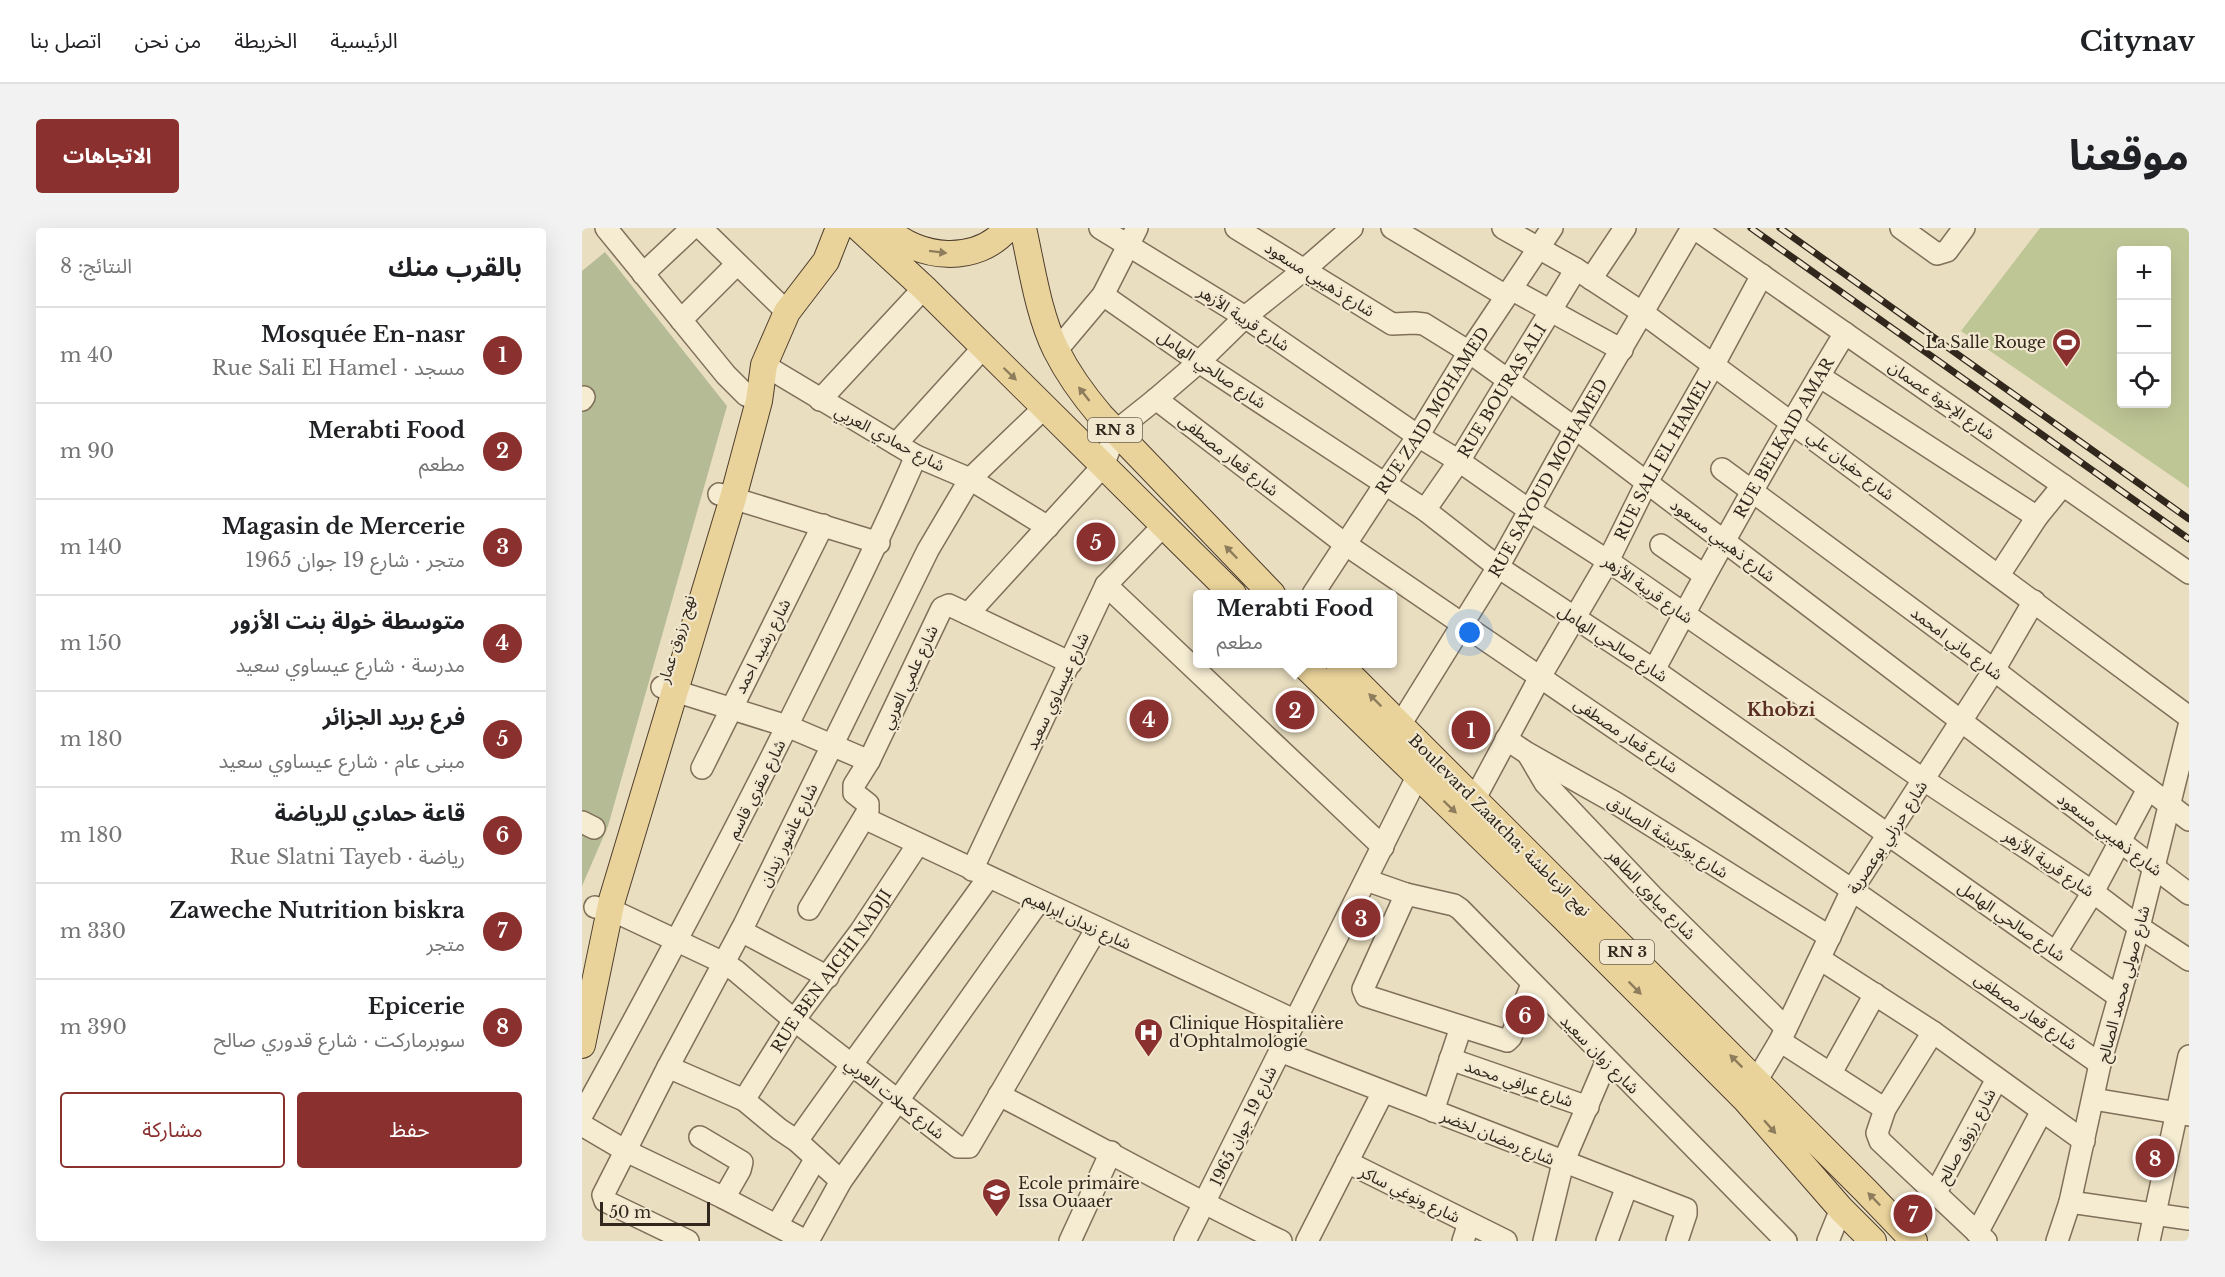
<!DOCTYPE html>
<html lang="ar">
<meta charset="utf-8">
<style>
:root{--surface:#fff;--page:#f2f2f2;--text:#202124;--muted:#757577;--line:#e0e0e0;--accent:#8a312f}
body{margin:0;font-family:"Libre Baskerville","Noto Sans Arabic",serif;background:var(--page);color:var(--text);direction:rtl}
.controls{position:absolute;right:18px;top:18px;display:grid;overflow:hidden;border-radius:6px;box-shadow:0 6px 24px #0002}
.controls button{width:54px;height:54px;display:grid;place-items:center;padding:0;border:0;border-bottom:2px solid var(--line);background:var(--surface);color:var(--text);font:30px sans-serif}
.scale{position:absolute;left:18px;bottom:15px;width:110px;box-sizing:border-box;padding-left:6px;border:3px solid #31271d;border-top:0;font-size:16px;line-height:21px;white-space:nowrap;color:#31271d;-webkit-text-stroke:4px #f1e8cf;paint-order:stroke}
.you{position:absolute;left:888px;top:405px;width:21px;height:21px;margin:-15px;border:4px solid #fff;border-radius:50%;background:#1a73e8;box-shadow:0 0 0 9px #1a73e833}
.badge{display:grid;place-items:center;width:39px;height:39px;border-radius:50%;background:var(--accent);color:#fff;font-size:20px;font-weight:700}
.pin{position:absolute;translate:-50% -50%;border:3px solid #fff;box-shadow:0 2px 6px #0006}
.popup{position:absolute;left:611px;top:362px;width:204px;height:78px;box-sizing:border-box;display:grid;place-content:center;border-radius:6px;background:var(--surface);filter:drop-shadow(0 2px 4px #0005);font-size:20px;white-space:nowrap;color:var(--muted)}
.popup b{font-size:22px;color:var(--text)}
.popup::after{content:'';position:absolute;left:50%;top:100%;margin-left:-12px;border:12px solid transparent;border-top-color:var(--surface)}
.list{margin:0;padding:0;list-style:none}
h2{display:flex;justify-content:space-between;align-items:center;height:78px;margin:0;padding:0 24px;font-size:26px}
h2 small{font-size:20px;font-weight:400;color:var(--muted)}
.list li{display:grid;grid-template-columns:39px 1fr auto;gap:18px;align-items:center;box-sizing:border-box;height:96px;padding:0 24px;border-top:2px solid var(--line)}
.list b{display:block;font-size:22px;white-space:nowrap}
.list p{margin:0;font-size:20px;white-space:nowrap;color:var(--muted)}
.list em{font-size:20px;font-style:normal;color:var(--muted)}
.actions{display:flex;gap:12px;padding:18px 24px}
.actions a{flex:1;padding:14px 0;border:2px solid var(--accent);border-radius:6px;text-align:center;font-size:21px;color:var(--accent)}
.actions .main{background:var(--accent);color:#fff}
.icon{flex:none;width:33px;height:33px;fill:none;stroke:currentColor;stroke-width:2;stroke-linecap:round;stroke-linejoin:round}
.map{position:relative;flex:none;width:1607px;height:1013px;overflow:hidden;direction:ltr;border-radius:6px}
header{display:flex;align-items:center;gap:36px;box-sizing:border-box;height:84px;padding:0 30px;background:var(--surface);border-bottom:2px solid var(--line)}
header strong{font-size:28px}
nav{display:flex;gap:33px;margin-inline-start:auto;font-size:21px}
.intro{display:flex;align-items:center;justify-content:space-between;box-sizing:border-box;height:144px;padding:0 36px}
h1{margin:0;font-size:42px}
.button{padding:15px 27px;border-radius:6px;background:var(--accent);color:#fff;font-size:21px;font-weight:700}
main{display:flex;gap:36px;padding:0 36px}
aside{flex:1;background:var(--surface);border-radius:6px;box-shadow:0 6px 24px #0002}
.map>svg:first-child{display:block}
.green{fill:#bfc696;fill-rule:evenodd}
.cemetery{fill:#b5bb94}
.lines{fill:none;stroke-linecap:round;stroke-linejoin:round}
.minor-casing{stroke:#806f5a;stroke-width:24}
.major-casing{stroke:#4e3e2e;stroke-width:28}
.minor{stroke:#f5ecd2;stroke-width:21}
.major{stroke:#ead39a;stroke-width:26}
.rail-casing{stroke:#31271d;stroke-width:7}
.rail{stroke:#f1e8cf;stroke-width:4.5;stroke-dasharray:14;stroke-linecap:butt}
.oneway{fill:#8e7d5c}
.labels{text-anchor:middle;stroke-width:4.5;stroke-linejoin:round;paint-order:stroke}
.shield{fill:#f1e8cf;stroke:#6b6152;stroke-width:1.5}
.shield-label{font-size:15px;font-weight:bold;fill:#31271d}
.street-label{font-size:16px;fill:#31271d;stroke:#f1e8cf}
.poi-label{font-size:16px;fill:#31271d;stroke:#f1e8cf;text-anchor:start}
.neighbourhood-label{font-size:18px;font-weight:bold;fill:#5a2e20;stroke:#f1e8cf}
</style>
<header>
<strong>Citynav</strong>
<nav><a>الرئيسية</a><a>الخريطة</a><a>من نحن</a><a>اتصل بنا</a></nav>
</header>
<div class="intro"><h1>موقعنا</h1><a class="button">الاتجاهات</a></div>
<main>
<div class="map">
<svg width="1607" height="1013" viewBox="0 0 1607 1013">
<rect width="100%" height="100%" fill="#e9dec0"/>
<path class="green" d="M1458,0H1607V260L1379,103ZM1540,22H1584V176H1540Z"/>
<path class="cemetery" d="M23,24L145,178L26,598L0,658V43Z"/>
<g class="lines">
<defs>
<g id="minor">
<path d="M24,0L144,147L164,167L177,173"/>
<path d="M119,0L205,84"/>
<path d="M518,0L663,89L836,208L877,233L947,282L1026,333L1342,552L1511,664L1557,699L1607,732"/>
<path d="M654,0L810,96L833,95L842,96L887,124L993,200L1607,666"/>
<path d="M810,0L924,68"/>
<path d="M921,0L994,41L1061,85L1607,489"/>
<path d="M1112,0L1607,345"/>
<path d="M1319,0L1355,26L1365,23L1382,0"/>
<path d="M61,46L110,0"/>
<path d="M1009,51L1043,0"/>
<path d="M929,61L1040,122"/>
<path d="M521,67L617,134L843,282L916,339L1072,442L1537,769"/>
<path d="M99,92L155,36"/>
<path d="M474,123L521,67L555,0"/>
<path d="M182,137L334,228L388,251L466,299"/>
<path d="M1237,148L1455,289"/>
<path d="M574,171L763,316L1270,662L1518,836"/>
<path d="M0,172L2,169"/>
<path d="M238,172L342,60"/>
<path d="M314,216L401,120"/>
<path d="M1140,241L1412,442L1607,592"/>
<path d="M137,266L297,315"/>
<path id="s1" d="M843,282L877,233L994,41"/>
<path d="M1079,317L1122,347"/>
<path d="M1417,347L1455,289L1481,257"/>
<path d="M524,357L801,619"/>
<path id="s2" d="M731,366L803,256L836,208L887,124L970,0"/>
<path d="M386,386L489,435"/>
<path id="s3" d="M1072,442C1133,328 1196,215 1263,105"/>
<path d="M80,459L205,498L287,533"/>
<path id="s4" d="M818,497L916,339L993,200L1110,0"/>
<path d="M924,511L945,525L1032,574L1248,709"/>
<path d="M946,526L963,555L1070,668L1204,800"/>
<path d="M120,540L241,297"/>
<path id="s5" d="M892,572L958,449L1026,333L1065,254L1131,138L1180,47"/>
<path d="M282,590L712,792"/>
<path d="M0,594L12,600"/>
<path d="M390,642L524,357L581,298"/>
<path d="M784,652L824,666L872,677L878,681L1204,1013"/>
<path d="M824,666L781,761L784,768L925,813L929,809L950,756"/>
<path d="M13,679L38,686L142,735L154,743L212,792L376,919H387L515,700"/>
<path d="M227,681L286,583V576L272,565V557L287,533L360,380L367,377L386,386L521,238L534,203L574,171L617,134L663,89L723,41L770,0"/>
<path d="M159,703L246,749"/>
<path d="M1474,724L1511,664L1566,561"/>
<path d="M1238,731L1351,804L1502,913"/>
<path d="M1351,804L1303,881L1295,905L1298,913L1404,1013"/>
<path d="M1198,813L1303,881"/>
<path d="M698,823L1104,981V986L1095,1013"/>
<path d="M868,831L1006,879"/>
<path d="M86,839L162,872L197,901L215,913L259,953"/>
<path d="M1249,845L1293,766"/>
<path d="M1167,865L1198,813L1270,662L1412,442L1452,373"/>
<path d="M417,867C512,915 603,968 699,1013"/>
<path d="M1511,871L1607,887"/>
<path id="s6" d="M162,872L212,792L278,704L336,616"/>
<path d="M851,883L879,799"/>
<path d="M0,887C75,751 148,613 217,474C258,392 298,311 334,228"/>
<path d="M0,897L44,923L142,970L224,1013"/>
<path d="M118,909L160,934L158,942L142,970"/>
<path d="M215,913C277,824 343,738 406,650"/>
<path d="M765,934L924,1013"/>
<path d="M1353,966L1415,851"/>
<path d="M1488,974L1607,991"/>
<path d="M195,997L234,930"/>
<path d="M1395,1005L1460,883"/>
<path d="M106,1013L23,973L21,967L86,839L162,697L346,322L388,251L463,179"/>
<path d="M226,1013L259,953L457,673"/>
<path d="M488,1013L529,924"/>
<path d="M603,1013L836,547L846,535"/>
<path d="M725,1013L801,864"/>
<path d="M881,1013L887,995"/>
<path d="M962,1013L981,935L1025,832"/>
<path d="M1025,1013L1045,958"/>
<path d="M1246,1013L1259,981"/>
<path d="M1475,1013L1488,974L1518,836L1557,699L1607,498"/>
<path d="M1567,1013L1607,828"/>
</g>
<path id="major" d="M277,0L342,60L651,366
M304,0C336,32 395,37 426,0
M441,0C450,40 456,85 474,122C486,146 502,168 519,188L690,366
M721,436L982,690L1163,871L1259,981L1291,1013
M757,436L1283,962L1332,1013
M0,817L30,672L151,270L177,173L182,137L205,84L244,33L257,0"/>
</defs>
<use href="#minor" class="minor-casing"/>
<use href="#major" class="major-casing"/>
<use href="#minor" class="minor"/>
<use href="#major" class="major"/>
<defs>
<path id="rail" d="M1169,0L1607,311
M1198,0L1607,291"/>
</defs>
<use href="#rail" class="rail-casing"/>
<use href="#rail" class="rail"/>
</g>
<defs><path id="oneway-solid" d="M-6-.8H1V-3.2L6.5 0L1 3.2V.8H-6Z" transform="scale(1.5)"/></defs>
<g class="oneway">
<use href="#oneway-solid" transform="translate(356 24) rotate(7)"/>
<use href="#oneway-solid" transform="translate(428 146) rotate(44)"/>
<use href="#oneway-solid" transform="translate(502 166) rotate(-128)"/>
<use href="#oneway-solid" transform="translate(649 324) rotate(-134)"/>
<use href="#oneway-solid" transform="translate(793 472) rotate(-135)"/>
<use href="#oneway-solid" transform="translate(868 579) rotate(44)"/>
<use href="#oneway-solid" transform="translate(1053 760) rotate(45)"/>
<use href="#oneway-solid" transform="translate(1154 833) rotate(-135)"/>
<use href="#oneway-solid" transform="translate(1188 899) rotate(49)"/>
<use href="#oneway-solid" transform="translate(1292 971) rotate(-134)"/>
</g>
<defs>
<symbol id="stadium-pin" viewBox="-11 -11 22 30"><path d="M0 17L-7.5 6A9.5 9.5 0 1 1 7.5 6Z" fill="#8a312f" stroke="#f1e8cf"/><path d="M0-5a6.5 5 0 1 0 0 10a6.5 5 0 1 0 0-10ZM-3.5-1.8h7v3.6h-7Z" fill="#fff"/></symbol>
<symbol id="hospital-pin" viewBox="-11 -11 22 30"><path d="M0 17L-7.5 6A9.5 9.5 0 1 1 7.5 6Z" fill="#8a312f" stroke="#f1e8cf"/><path d="M-5-5h3v3.5h4V-5h3V5h-3V1.5h-4V5h-3Z" fill="#fff"/></symbol>
<symbol id="school-pin" viewBox="-11 -11 22 30"><path d="M0 17L-7.5 6A9.5 9.5 0 1 1 7.5 6Z" fill="#8a312f" stroke="#f1e8cf"/><path d="M0-5L7-2L0 1L-7-2ZM-4 1L0 2.5L4 1V4Q0 6-4 4Z" fill="#fff"/></symbol>
</defs>
<g fill-rule="evenodd">
<use href="#stadium-pin" x="1468" y="98" width="33" height="45"/>
<use href="#hospital-pin" x="550" y="788" width="33" height="45"/>
<use href="#school-pin" x="398" y="948" width="33" height="45"/>
</g>
<g class="labels">
<g class="shield">
<rect x="506" y="190" width="54" height="24" rx="4.5"/>
<rect x="1018" y="712" width="54" height="24" rx="4.5"/>
</g>
<g class="shield-label">
<text x="533" y="207">RN 3</text>
<text x="1045" y="729">RN 3</text>
</g>
<g class="street-label">
<text transform="translate(738 51) rotate(32)" y="6">شارع ذهيبي مسعود</text>
<text transform="translate(662 90) rotate(33)" y="6">شارع قريبة الأزهر</text>
<text transform="translate(630 141) rotate(34)" y="6">شارع صالحي الهامل</text>
<text dy="6" stroke="none"><textPath href="#s1" startOffset="142">RUE BOURAS ALI</textPath></text>
<text transform="translate(1360 172) rotate(35)" y="6">شارع الإخوة عصمان</text>
<text dy="6" stroke="none"><textPath href="#s2" startOffset="219">RUE ZAID MOHAMED</textPath></text>
<text transform="translate(308 210) rotate(28)" y="6">شارع حمادي العربي</text>
<text dy="6" stroke="none"><textPath href="#s3" startOffset="266">RUE BELKAID AMAR</textPath></text>
<text transform="translate(647 227) rotate(38)" y="6">شارع قعار مصطفى</text>
<text dy="6" stroke="none"><textPath href="#s5" startOffset="390">RUE SALI EL HAMEL</textPath></text>
<text transform="translate(1269 237) rotate(37)" y="6">شارع حفيان علي</text>
<text dy="6" stroke="none"><textPath href="#s4" startOffset="288">RUE SAYOUD MOHAMED</textPath></text>
<text transform="translate(1141 312) rotate(37)" y="6">شارع ذهيبي مسعود</text>
<text transform="translate(1066 361) rotate(35)" y="6">شارع قريبة الأزهر</text>
<text transform="translate(94 411) rotate(-73)" y="6">نهج رزوق عمار</text>
<text transform="translate(1031 415) rotate(33)" y="6">شارع صالحي الهامل</text>
<text transform="translate(1375 415) rotate(37)" y="6">شارع ماني امحمد</text>
<text transform="translate(180 418) rotate(-63)" y="6">شارع رشيد احمد</text>
<text transform="translate(327 449) rotate(-65)" y="6">شارع علمي العربي</text>
<text transform="translate(475 463) rotate(-65)" y="6">شارع عيساوي سعيد</text>
<text transform="translate(1044 507) rotate(34)" y="6">شارع قعار مصطفى</text>
<text transform="translate(174 561) rotate(-63)" y="6">شارع مقري قاسم</text>
<text transform="translate(918 597) rotate(45)" y="6">Boulevard Zaatcha; نهج الزعاطشة</text>
<text transform="translate(1528 606) rotate(37)" y="6">شارع ذهيبي مسعود</text>
<text transform="translate(206 607) rotate(-64)" y="6">شارع عاشور زيدان</text>
<text transform="translate(1086 609) rotate(32)" y="6">شارع بوكريشة الصادق</text>
<text transform="translate(1305 609) rotate(-57)" y="6">شارع حرزلي بوعصرية</text>
<text transform="translate(1467 635) rotate(34)" y="6">شارع قريبة الأزهر</text>
<text transform="translate(1070 666) rotate(46)" y="6">شارع مياوي الطاهر</text>
<text transform="translate(496 692) rotate(25)" y="6">شارع زيدان ابراهيم</text>
<text transform="translate(1430 693) rotate(35)" y="6">شارع صالحي الهامل</text>
<text dy="6" stroke="none"><textPath href="#s6" startOffset="156">RUE BEN AICHI NADJI</textPath></text>
<text transform="translate(1541 756) rotate(-75)" y="6">شارع صولي محمد الصالح</text>
<text transform="translate(1444 783) rotate(35)" y="6">شارع قعار مصطفى</text>
<text transform="translate(1018 826) rotate(45)" y="6">شارع زوان سعيد</text>
<text transform="translate(937 855) rotate(19)" y="6">شارع عرافي محمد</text>
<text transform="translate(313 870) rotate(38)" y="6">شارع كحلات العربي</text>
<text transform="translate(661 898) rotate(-64)" y="6">شارع 19 جوان 1965</text>
<text transform="translate(1384 908) rotate(-62)" y="6">شارع رزوق صالح</text>
<text transform="translate(916 909) rotate(22)" y="6">شارع رمضان لخضر</text>
<text transform="translate(828 966) rotate(26)" y="6">شارع ونوغي ساكر</text>
</g>
<g class="poi-label">
<text x="1464" y="120" text-anchor="end">La Salle Rouge</text>
<text x="587" y="801">Clinique Hospitalière<tspan x="587" dy="18">d'Ophtalmologie</tspan></text>
<text x="436" y="961">Ecole primaire<tspan x="436" dy="18">Issa Ouaaer</tspan></text>
</g>
<g class="neighbourhood-label">
<text x="1199" y="488">Khobzi</text>
</g>
</g>
</svg>
<div class="controls">
<button>+</button>
<button>−</button>
<button><svg class="icon" aria-label="locate" viewBox="0 0 24 24"><circle cx="12" cy="12" r="6"/><path d="M12 2v4M12 18v4M2 12h4M18 12h4"/></svg></button>
</div>
<div class="scale">50 m</div>
<div class="you"></div>
<div class="pin badge" style="left:889px;top:502px">1</div>
<div class="pin badge" style="left:713px;top:482px">2</div>
<div class="popup"><b>Merabti Food</b>مطعم</div>
<div class="pin badge" style="left:779px;top:690px">3</div>
<div class="pin badge" style="left:567px;top:491px">4</div>
<div class="pin badge" style="left:514px;top:314px">5</div>
<div class="pin badge" style="left:943px;top:787px">6</div>
<div class="pin badge" style="left:1331px;top:986px">7</div>
<div class="pin badge" style="left:1573px;top:930px">8</div>
</div>
<aside>
<h2>بالقرب منك<small>النتائج: 8</small></h2>
<ul class="list">
<li><span class="badge">1</span><div><b>Mosquée En-nasr</b><p>مسجد · Rue Sali El Hamel</p></div><em>40 m</em></li>
<li><span class="badge">2</span><div><b>Merabti Food</b><p>مطعم</p></div><em>90 m</em></li>
<li><span class="badge">3</span><div><b>Magasin de Mercerie</b><p>متجر · شارع 19 جوان 1965</p></div><em>140 m</em></li>
<li><span class="badge">4</span><div><b>متوسطة خولة بنت الأزور</b><p>مدرسة · شارع عيساوي سعيد</p></div><em>150 m</em></li>
<li><span class="badge">5</span><div><b>فرع بريد الجزائر</b><p>مبنى عام · شارع عيساوي سعيد</p></div><em>180 m</em></li>
<li><span class="badge">6</span><div><b>قاعة حمادي للرياضة</b><p>رياضة · Rue Slatni Tayeb</p></div><em>180 m</em></li>
<li><span class="badge">7</span><div><b>Zaweche Nutrition biskra</b><p>متجر</p></div><em>330 m</em></li>
<li><span class="badge">8</span><div><b>Epicerie</b><p>سوبرماركت · شارع قدوري صالح</p></div><em>390 m</em></li>
</ul>
<div class="actions"><a class="main">حفظ</a><a>مشاركة</a></div>
</aside>
</main>
